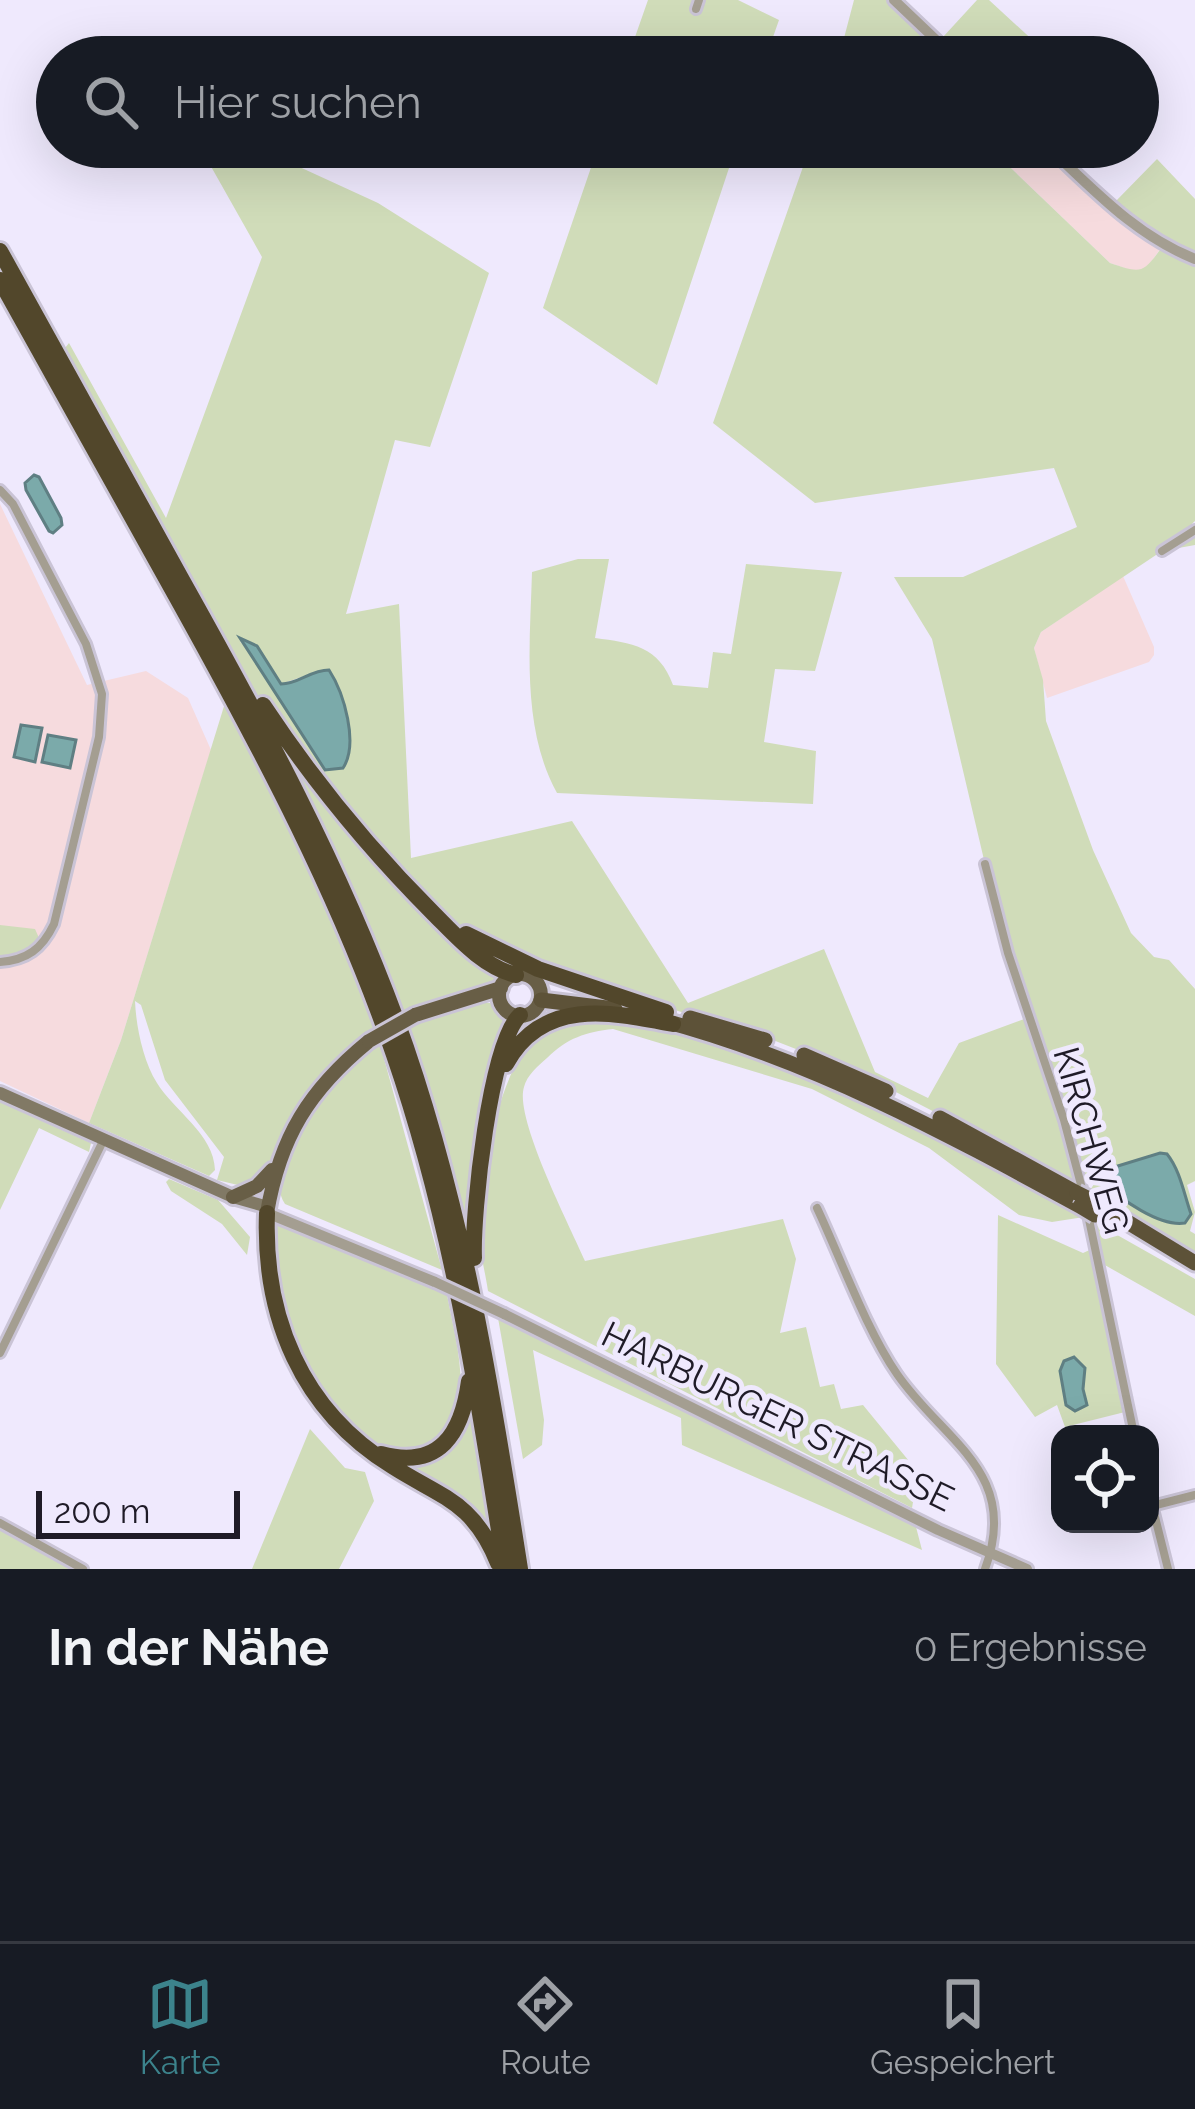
<!DOCTYPE html>
<html lang="de">
<meta charset="utf-8">
<style>
:root{--surface:#171b24;--page:#20242c;--text:#f1f3f6;--muted:#9ea1a6;--line:#363941;--accent:#3c838c}
body{margin:0;font-family:Raleway,sans-serif;background:var(--page);color:var(--text)}
.controls{position:absolute;right:36px;bottom:36px;display:grid;overflow:hidden;border-radius:24px;box-shadow:0 12px 48px #0002}
.controls button{width:108px;height:108px;display:grid;place-items:center;padding:0;border:0;border-bottom:3px solid var(--line);background:var(--surface);color:var(--text);font:60px sans-serif}
.scale{position:absolute;left:36px;bottom:30px;width:204px;box-sizing:border-box;padding-left:12px;border:6px solid #1f1b27;border-top:0;font-size:33px;line-height:42px;white-space:nowrap;color:#1f1b27;-webkit-text-stroke:9px #efe9fd;paint-order:stroke}
.list{margin:0;padding:0;list-style:none}
h2{display:flex;justify-content:space-between;align-items:center;height:156px;margin:0;padding:0 48px;font-size:51px}
h2 small{font-size:39px;font-weight:400;color:var(--muted)}
.icon{flex:none;width:66px;height:66px;fill:none;stroke:currentColor;stroke-width:2;stroke-linecap:round;stroke-linejoin:round}
.map{position:relative;flex:none;width:1195px;height:1569px;overflow:hidden}
.search{position:absolute;background:var(--surface);box-shadow:0 12px 48px #0002;left:36px;right:36px;top:36px;height:132px;display:flex;align-items:center;gap:30px;box-sizing:border-box;padding:0 42px;border-radius:66px;color:var(--muted);font-size:45px}
.sheet{height:372px;background:var(--surface)}
nav{display:flex;justify-content:space-around;align-items:center;box-sizing:border-box;height:168px;border-top:3px solid var(--line);background:var(--surface);font-size:33px;color:var(--muted)}
nav a{display:grid;justify-items:center;gap:6px}
nav .on{color:var(--accent)}
.map>svg:first-child{display:block}
.industrial{fill:#f6dbde}
.green{fill:#d0dcb9;fill-rule:evenodd}
.water{fill:#7baaaa;stroke:#5f7f83;stroke-width:3}
.lines{fill:none;stroke-linecap:round;stroke-linejoin:round}
.minor-casing{stroke:#cac4d6;stroke-width:14}
.tertiary-casing{stroke:#cac4d6;stroke-width:16}
.secondary-casing{stroke:#cac4d6;stroke-width:18}
.primary-casing{stroke:#cac4d6;stroke-width:20}
.trunk-casing{stroke:#cac4d6;stroke-width:21}
.motorway-casing{stroke:#cac4d6;stroke-width:22}
.minor{stroke:#a49e91;stroke-width:8}
.tertiary{stroke:#a49e91;stroke-width:10}
.secondary{stroke:#817965;stroke-width:12}
.primary{stroke:#685e46;stroke-width:14}
.trunk{stroke:#5d5238;stroke-width:15}
.motorway{stroke:#52472b;stroke-width:16}
.tertiary-bridge-casing{stroke:#cac4d6;stroke-width:16;stroke-linecap:butt}
.primary-bridge-casing{stroke:#cac4d6;stroke-width:20;stroke-linecap:butt}
.trunk-bridge-casing{stroke:#cac4d6;stroke-width:21;stroke-linecap:butt}
.tertiary-bridge{stroke:#a49e91;stroke-width:10}
.primary-bridge{stroke:#685e46;stroke-width:14}
.trunk-bridge{stroke:#5d5238;stroke-width:15}
.labels{text-anchor:middle;stroke-width:10;stroke-linejoin:round;paint-order:stroke}
.street-label{font-size:36px;fill:#1f1b27;stroke:#efe9fd}
</style>
<div class="map">
<svg width="1195" height="1569" viewBox="0 0 1195 1569">
<rect width="100%" height="100%" fill="#efe9fd"/>
<path class="industrial" d="M989,147H1048L1163,245L1147,268L1136,272L1110,263Z
M0,504L87,685L146,671L188,698L211,750L121,1040L89,1123L0,1081Z
M1123,576L1154,647V655L1149,662L1047,698L1034,648L1041,632Z"/>
<path class="green" d="M648,0H738L779,20L766,57H628Z
M854,0H894L954,57H839Z
M977,0H989L1051,57H964L943,37Z
M200,147H256L378,203L489,273L430,447L395,440L346,614L399,604L411,858L572,821L688,1003L824,949L875,1072L928,1098L959,1043L1027,1018L985,864L932,639L894,577H963L1077,527L1054,468L815,503L713,423L810,147H989L1110,263C1141,273 1142,275 1162,247L1195,262V521L1170,544L1195,530V545L1162,551L1150,559L1041,632L1034,648L1043,680L1046,721L1093,850L1131,933L1154,957L1169,960L1195,989V1181L1187,1185L1195,1212L1190,1231L1195,1234V1258L1089,1192L1094,1184L1081,1178L1079,1187L865,1076L760,1035L620,994L477,937L448,918L379,853L260,701L65,348L69,343L166,518L262,257ZM240,642L257,646L281,684L322,670L329,671L334,677L351,745L325,770L251,650Z
M598,147H736L657,385L543,308Z
M1157,159L1195,199V252L1150,229L1116,201Z
M578,559H609L595,638C632,643 659,646 673,685L708,688L713,652L731,654L746,564L842,572L815,671L775,669L764,742L816,751L813,804L557,793C521,728 530,644 532,572Z
M225,703L325,900L375,1026C321,1065 288,1122 260,1181L242,1186L217,1180L224,1157L165,1080L141,1005L135,1001C136,1026 143,1061 157,1083C174,1111 214,1134 215,1170L209,1176L89,1123L121,1040Z
M290,758L503,976L495,986L407,1011L413,1025L426,1019V1015L483,1002L496,1004L510,1017L469,1238C427,1072 370,910 290,758Z
M0,925L35,929L39,938L22,953L0,956Z
M634,1019L787,1064L1049,1194L1051,1201L1084,1217L1052,1222L1019,1215L929,1148L812,1089L613,1029C586,1032 567,1038 547,1058C538,1066 527,1075 524,1087C514,1118 570,1226 585,1261L783,1219L796,1259L780,1333L806,1327L820,1387L834,1384L841,1409L863,1405L918,1472L912,1508L488,1291C486,1276 481,1259 481,1244C480,1192 494,1063 542,1035C570,1018 603,1020 634,1019Z
M380,1044L442,1270L285,1204C275,1189 282,1175 288,1160C306,1111 336,1072 380,1044Z
M0,1102L91,1143L89,1152L39,1128L0,1210Z
M169,1179L218,1200L250,1237L247,1255L222,1224L171,1191L166,1182Z
M998,1215L1083,1253L1094,1248L1129,1411L1065,1427L1057,1405L1035,1417L996,1364Z
M1096,1223L1195,1279V1316L1103,1264Z
M276,1224L298,1226L422,1280L447,1295C454,1331 465,1370 459,1406C456,1423 441,1442 425,1447C335,1478 254,1294 276,1224Z
M498,1318L916,1527L922,1550L682,1445L681,1418L533,1350L544,1420L542,1445L523,1459Z
M471,1396L497,1555L489,1540L385,1458H423Z
M310,1429L345,1468L365,1472L374,1501L339,1569H252Z
M0,1526L78,1569H0Z"/>
<path class="water" d="M34,475L39,477L61,518L62,525L53,533L49,531L26,490L25,483Z
M240,638L257,646L281,684C299,684 310,670 329,670C344,693 359,744 343,768L325,770Z
M21,725L42,728L35,762L14,757Z
M48,735L76,740L70,768L42,762Z
M1160,1153L1167,1154C1180,1170 1184,1194 1191,1214L1185,1223C1161,1227 1119,1200 1105,1181L1108,1169Z
M1074,1357L1085,1368L1083,1389L1087,1405L1075,1411L1066,1405L1060,1371L1064,1361Z"/>
<g class="lines">
<defs>
<path id="minor" d="M696,9L699,0
M0,490L13,504L86,644L102,694L99,737L54,924C42,949 27,960 0,962
M1162,551L1195,530
M985,864L1008,953L1064,1120L1084,1196
M817,1208C841,1259 866,1329 897,1374C943,1441 1021,1472 985,1569
M1087,1210L1134,1434
M0,1353L103,1141
M1150,1497L1168,1569
M1152,1506L1195,1495
M0,1523L83,1569"/>
<path id="tertiary" d="M894,0L954,57
M1048,147C1094,190 1135,235 1195,259
M267,1213L435,1282
M504,1314L938,1530L1027,1569"/>
<path id="secondary" d="M0,1093L233,1197L268,1207"/>
<path id="primary" d="M499 995a21 21 0 1 1 42 0a21 21 0 1 1-42 0Z
M415,1015L501,988
M233,1197L257,1186L272,1170
M267,1213C280,1137 309,1090 369,1041"/>
<path id="trunk" d="M541,1000L615,1009
M690,1018L765,1040
M661,1020C812,1060 944,1132 1080,1206
M804,1055L886,1091
M940,1118L1077,1193
M1093,1201L1195,1263"/>
<path id="motorway" d="M0,251C60,360 120,469 181,578C261,721 339,864 396,1019C461,1197 491,1383 520,1569
M0,280C60,388 121,497 181,605C262,751 340,897 394,1055C452,1223 478,1395 505,1569
M263,705C314,782 369,849 434,914C457,937 483,967 516,975
M466,934L538,969L666,1012
M506,1064C542,997 612,1012 673,1024
M267,1213C263,1316 301,1410 392,1466C442,1498 473,1501 498,1563
M474,1258C472,1214 490,1043 520,1015
M381,1454C440,1470 462,1433 469,1381"/>
</defs>
<use href="#minor" class="minor-casing"/>
<use href="#tertiary" class="tertiary-casing"/>
<use href="#secondary" class="secondary-casing"/>
<use href="#primary" class="primary-casing"/>
<use href="#trunk" class="trunk-casing"/>
<use href="#motorway" class="motorway-casing"/>
<use href="#minor" class="minor"/>
<use href="#tertiary" class="tertiary"/>
<use href="#secondary" class="secondary"/>
<use href="#primary" class="primary"/>
<use href="#trunk" class="trunk"/>
<use href="#motorway" class="motorway"/>
<defs>
<path id="tertiary-bridge" d="M435,1282L504,1314"/>
<path id="primary-bridge" d="M369,1041L415,1015"/>
<path id="trunk-bridge" d="M1077,1193L1093,1201
M1080,1206L1095,1215"/>
</defs>
<use href="#tertiary-bridge" class="tertiary-bridge-casing"/>
<use href="#primary-bridge" class="primary-bridge-casing"/>
<use href="#trunk-bridge" class="trunk-bridge-casing"/>
<use href="#tertiary-bridge" class="tertiary-bridge"/>
<use href="#primary-bridge" class="primary-bridge"/>
<use href="#trunk-bridge" class="trunk-bridge"/>
</g>
<g class="labels">
<g class="street-label">
<text transform="translate(1092 1140) rotate(74)" y="13">KIRCHWEG</text>
<text transform="translate(778 1416) rotate(26)" y="13">HARBURGER STRASSE</text>
</g>
</g>
</svg>
<div class="controls">
<button><svg class="icon" aria-label="locate" viewBox="0 0 24 24"><circle cx="12" cy="12" r="6"/><path d="M12 2v4M12 18v4M2 12h4M18 12h4"/></svg></button>
</div>
<div class="scale">200 m</div>
<div class="search"><svg class="icon" aria-label="search" viewBox="0 0 24 24"><circle cx="10" cy="10" r="6"/><path d="M15 15l6 6"/></svg>Hier suchen</div>
</div>
<section class="sheet">
<h2>In der Nähe<small>0 Ergebnisse</small></h2>
<ul class="list">
</ul>
</section>
<nav>
<a class="on"><svg class="icon" aria-label="map" viewBox="0 0 24 24"><path d="M3 6l6-2 6 2 6-2v14l-6 2-6-2-6 2zM9 4v14M15 6v14"/></svg>Karte</a>
<a><svg class="icon" aria-label="directions" viewBox="0 0 24 24"><path d="M12 3l9 9-9 9-9-9zM9 14v-3h6M13 9l2 2-2 2"/></svg>Route</a>
<a><svg class="icon" aria-label="saved" viewBox="0 0 24 24"><path d="M7 4h10v16l-5-4-5 4z"/></svg>Gespeichert</a>
</nav>
